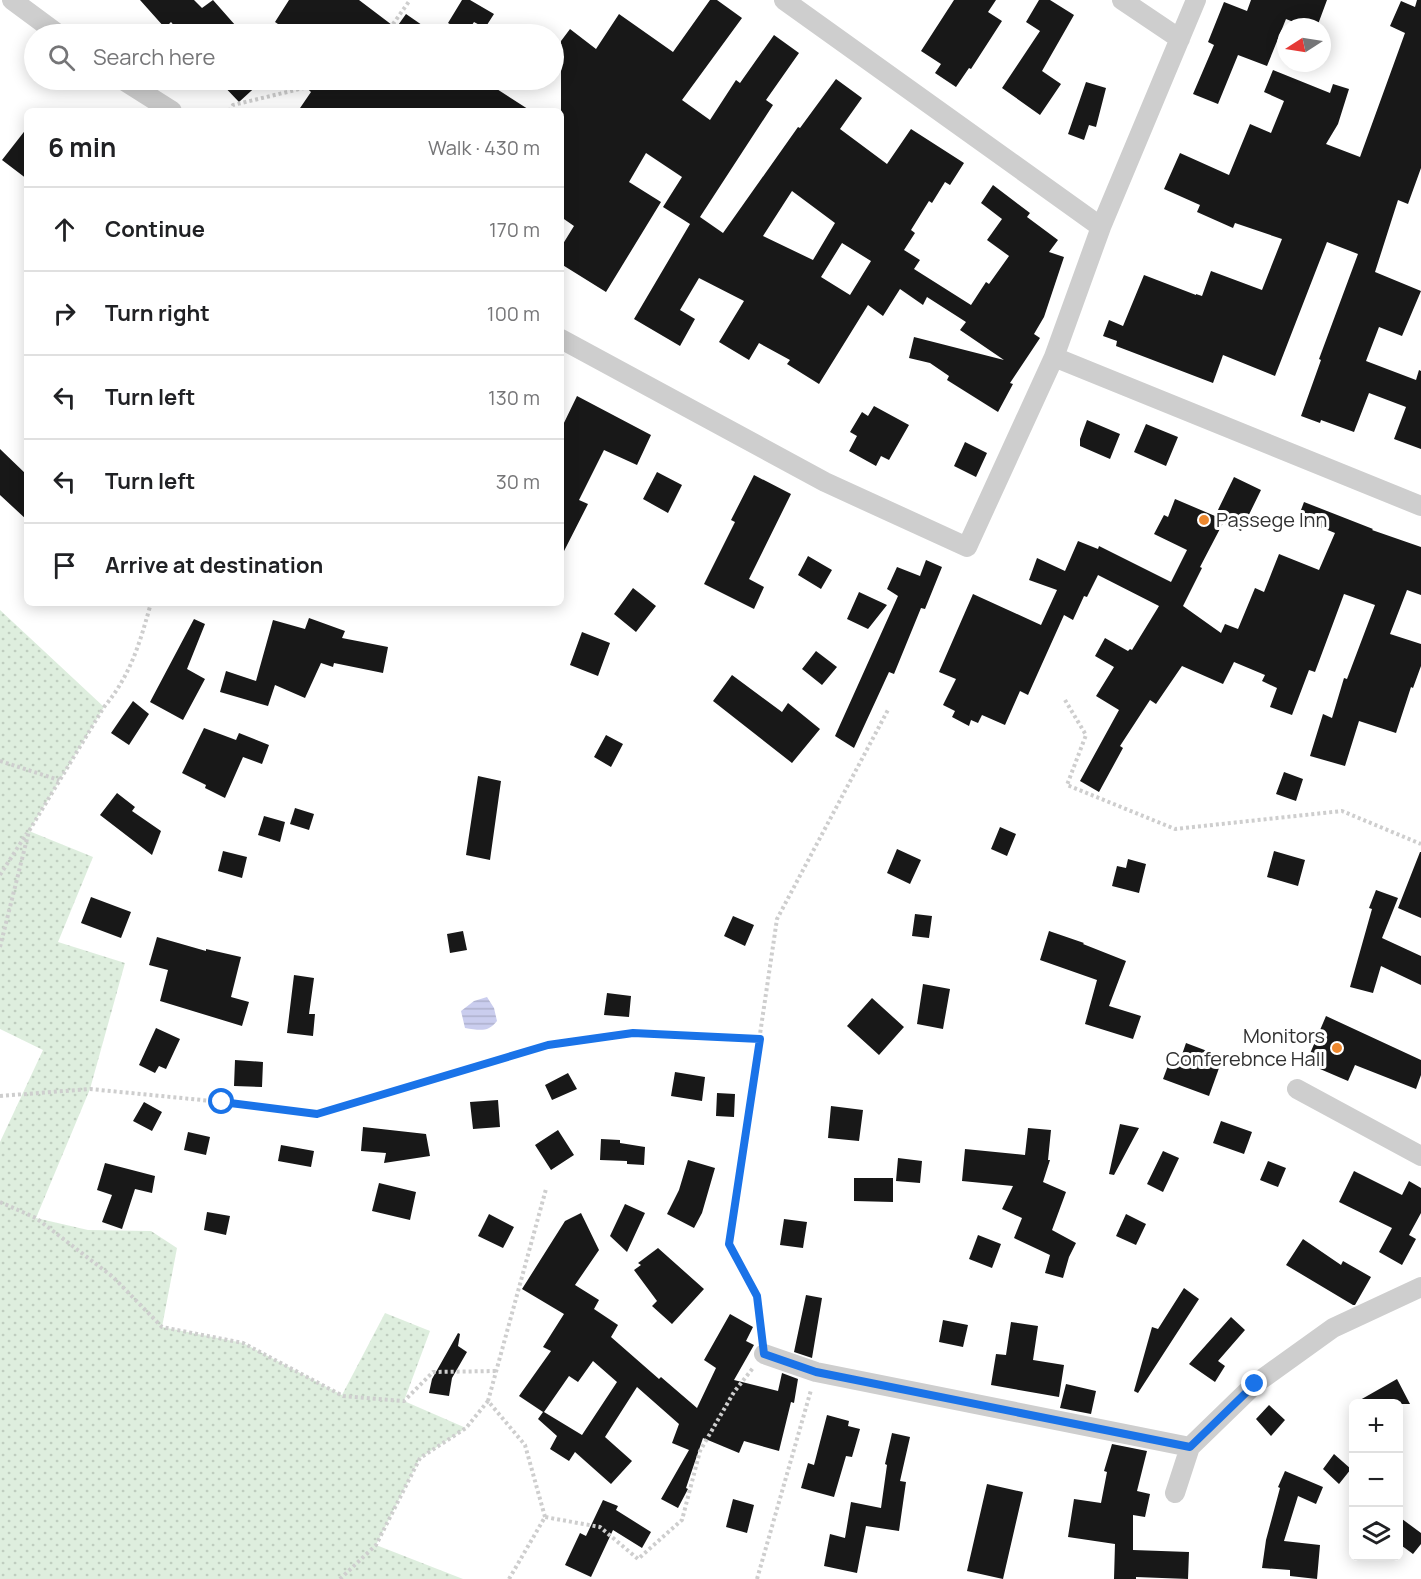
<!DOCTYPE html>
<meta charset="utf-8">
<style>
:root{--surface:#fff;--page:#f2f2f2;--text:#202124;--muted:#757577;--line:#e0e0e0}
body{margin:0;font-family:Manrope,sans-serif;background:var(--page);color:var(--text)}
.controls{position:absolute;right:18px;bottom:18px;display:grid;overflow:hidden;border-radius:9px;box-shadow:0 3px 15px #0003}
.controls button{width:54px;height:54px;display:grid;place-items:center;padding:0;border:0;border-bottom:2px solid var(--line);background:var(--surface);color:var(--text);font:30px sans-serif}
.compass{position:absolute;left:1277px;top:18px;width:54px;height:54px;border-radius:50%;background:var(--surface);box-shadow:0 3px 15px #0003;rotate:258deg}
.stop{position:absolute;width:18px;height:18px;margin:-14px;border:4px solid #1a73e8;border-radius:50%;background:#fff}
.stop.end{background:#1a73e8;border-color:#fff;box-shadow:0 2px 6px #0008}
.list{margin:0;padding:0;list-style:none}
h2{display:flex;justify-content:space-between;align-items:center;height:78px;margin:0;padding:0 24px;font-size:26px}
h2 small{font-size:20px;font-weight:400;color:var(--muted)}
.list li{display:grid;grid-template-columns:39px 1fr auto;gap:18px;align-items:center;box-sizing:border-box;height:84px;padding:0 24px;border-top:2px solid var(--line)}
.list b{display:block;font-size:22px;white-space:nowrap}
.list em{font-size:20px;font-style:normal;color:var(--muted)}
.icon{flex:none;width:33px;height:33px;fill:none;stroke:currentColor;stroke-width:2;stroke-linecap:round;stroke-linejoin:round}
.map{position:relative;flex:none;width:1421px;height:1579px;overflow:hidden}
.search{position:absolute;background:var(--surface);box-shadow:0 3px 15px #0003;left:24px;top:24px;width:540px;height:66px;display:flex;align-items:center;gap:15px;box-sizing:border-box;padding:0 21px;border-radius:33px;color:var(--muted);font-size:22px}
.panel{position:absolute;background:var(--surface);box-shadow:0 3px 15px #0003;left:24px;top:108px;width:540px;height:498px;border-radius:9px}
.map>svg:first-child{display:block}
.grass{fill:url(#grass-dots)}
.water{fill:url(#water-rules)}
.building{fill:#181818;fill-rule:evenodd}
.lines{fill:none;stroke-linecap:round;stroke-linejoin:round}
.path{stroke:#cecece;stroke-width:4;stroke-dasharray:3 3;stroke-linecap:butt}
.minor{stroke:#cecece;stroke-width:20}
.route{stroke:#1a73e8;stroke-width:8}
.poi-dot{fill:#ec872e;stroke:#fff;stroke-width:2}
.labels{text-anchor:middle;stroke-width:6;stroke-linejoin:round;paint-order:stroke}
.poi-label{font-size:20px;fill:#313131;stroke:#fff;text-anchor:start}
</style>
<div class="map">
<svg width="1421" height="1579" viewBox="0 0 1421 1579">
<defs>
<pattern id="grass-dots" width="8" height="8" patternUnits="userSpaceOnUse" patternTransform="scale(1.5)"><rect width="8" height="8" fill="#deeede"/><path d="M2 2h.1M6 6h.1" fill="none" stroke="#bfcdbf" stroke-width="1.8" stroke-linecap="round"/></pattern>
<pattern id="water-rules" width="6" height="5" patternUnits="userSpaceOnUse" patternTransform="scale(1.5)"><rect width="6" height="5" fill="#cacdee"/><path d="M0 2.5h6" fill="none" stroke="#aeb0cd"/></pattern>
</defs>
<rect width="100%" height="100%" fill="#fff"/>
<path class="grass" d="M0,610L104,707L29,831L93,857L58,942L125,963L90,1089L36,1218L88,1230L151,1231L177,1248L162,1327L243,1343L342,1395L385,1313L430,1331L404,1401L466,1428L420,1458L376,1545L463,1579H0V1142L43,1050L0,1029Z"/>
<path class="water" d="M487,997L494,1008L497,1021C488,1033 479,1030 465,1028L461,1011L474,1001Z"/>
<path class="building" d="M140,0H194L202,8L213,0L243,34H181L171,22L165,28Z
M289,0H359L396,28L406,14L435,34H293L275,22Z
M462,0H470L494,14L485,28L474,22L466,34L448,23Z
M710,0H717L742,18L682,100L710,120L736,80L740,83L774,35L799,53L766,100L773,105L700,217L723,233L798,127L800,128L836,79L862,98L840,129L887,164L911,129L964,163L950,185L945,182L932,203L929,201L911,230L915,233L904,250L920,260L914,269L971,305L986,282L989,284L1009,256L987,240L1002,219L981,203L993,185L1030,213L1027,217L1058,240L1049,252L1064,257L1044,317L1034,334L1040,338L1010,383L1013,384L998,412L947,380L949,376L930,363L909,358L914,337L1004,360L960,330L966,322L927,297L923,305L900,289L883,316L868,305L819,384L787,364L790,360L759,343L749,360L719,342L744,301L699,278L680,310L695,319L680,346L634,319L690,224L663,207L682,177L646,153L629,182L661,202L606,292L561,264V247L574,226L561,217V41L570,29L596,49L619,14L673,52ZM792,191L835,223L813,260L763,236ZM842,243L871,261L850,295L821,277Z
M954,0H996L988,12L1002,21L971,69L969,68L956,87L935,73L941,64L921,51Z
M1039,0H1050L1074,15L1042,71L1061,84L1040,115L1002,88L1040,31L1026,22Z
M1251,0H1327L1317,27H1306L1286,19L1267,66L1238,55L1218,104L1193,94L1214,45L1208,42L1224,2L1247,11Z
M1417,0H1421V168L1408,204L1398,200L1375,272L1421,291L1402,336L1379,327L1366,361L1416,380L1419,370L1421,371V449L1394,439L1406,407L1369,393L1354,432L1321,420L1320,423L1301,416L1321,360L1319,359L1358,254L1327,242L1275,376L1223,355L1213,383L1116,346L1117,341L1103,336L1109,320L1123,326L1144,275L1196,295V294L1202,296L1211,271L1262,290L1282,239L1235,223L1233,228L1197,212L1200,205L1164,189L1180,153L1229,175L1250,124L1271,133L1284,101L1264,92L1273,70L1330,93L1333,84L1349,89L1338,124L1326,144L1360,157L1405,33L1390,26L1401,1L1415,7Z
M218,80H263L239,102Z
M298,80H483L531,111H298L311,92Z
M1086,82L1106,88L1096,127L1089,125L1084,140L1068,134Z
M27,128V179L2,160Z
M577,396L651,435L637,465L604,450L579,500L588,504L561,557V429Z
M874,406L909,425L889,460L881,456L876,466L849,451L857,436L850,432L862,412L868,416Z
M1087,420L1120,434L1110,459L1080,446V439Z
M1146,424L1178,437L1166,466L1134,452Z
M965,442L987,453L976,477L954,466Z
M0,449L27,475V520L0,495Z
M657,472L682,485L668,513L643,499Z
M754,475L791,494L749,579L764,587L754,609L704,584L735,522L731,520Z
M1234,477L1261,490L1241,531L1223,523L1200,567L1202,568L1183,606L1221,633L1225,624L1238,629L1255,588L1264,592L1279,554L1319,570L1335,533L1298,518L1304,502L1373,529L1372,530L1421,547V595L1407,590L1390,634L1421,644V666L1413,688L1411,687L1396,733L1359,721L1345,766L1310,756L1323,714L1332,718L1344,678L1347,679L1375,605L1344,594L1315,672L1309,670L1292,715L1270,707L1277,688L1262,681L1265,675L1234,662L1223,684L1182,666L1156,704L1150,700L1120,746L1123,748L1099,792L1080,781L1119,710L1096,696L1114,667L1095,656L1105,638L1128,651L1130,649L1132,650L1159,606L1098,575L1087,597L1084,596L1073,620L1064,615L1028,695L1020,691L1005,725L982,715L978,723L971,720L969,726L952,717L955,711L943,705L956,679L939,672L973,594L1041,625L1057,590L1029,580L1037,558L1065,571L1078,541L1098,549L1099,546L1171,582L1187,550L1154,534L1164,515L1168,517L1175,499L1215,516Z
M808,556L832,570L821,589L798,575Z
M926,560L942,567L925,609L921,608L894,674L889,672L854,748L835,736L898,596L887,589L897,567L920,576Z
M633,588L656,606L636,632L614,614Z
M859,592L887,605L868,629L847,619Z
M309,618L345,631L342,638L388,647L383,673L334,663L333,667L321,663L305,698L275,685L268,706L220,692L226,671L256,681L273,620L305,629Z
M194,619L205,624L187,669L205,679L183,720L150,702Z
M582,632L610,643L598,676L570,665Z
M816,651L837,667L822,685L802,669Z
M732,675L782,712L788,703L820,729L792,763L713,701Z
M133,701L149,714L129,745L111,733Z
M204,728L236,740L239,733L269,745L262,764L243,757L225,798L205,788L206,785L182,773Z
M606,735L623,744L611,767L594,757Z
M1284,772L1303,779L1296,801L1276,794Z
M478,776L501,781L490,860L466,855Z
M117,793L135,807L132,811L161,831L152,855L100,815Z
M295,808L314,814L309,830L290,824Z
M264,816L285,822L280,842L258,835Z
M1000,827L1016,834L1007,856L991,849Z
M897,849L921,860L910,884L887,873Z
M223,851L247,857L242,878L218,871Z
M1274,851L1305,860L1298,886L1267,877Z
M1420,852H1421V918L1398,908Z
M1128,859L1146,864L1139,893L1112,886L1117,866L1126,868Z
M1376,890L1398,898L1382,938L1421,956V985L1381,966L1373,993L1350,987L1372,909L1369,908Z
M91,897L131,912L121,938L81,923Z
M915,914L932,916L929,938L912,936Z
M733,916L754,925L745,946L724,936Z
M463,931L467,950L450,953L447,934Z
M1049,931L1084,943L1083,944L1126,961L1109,1006L1141,1016L1133,1039L1085,1024L1097,980L1040,960Z
M157,937L206,951V949L241,957L231,997L249,1002L242,1026L160,1001L168,970L149,965Z
M294,975L314,978L309,1014H315L313,1036L287,1033Z
M923,984L950,989L943,1029L917,1024Z
M607,993L631,996L629,1017L604,1015Z
M872,998L904,1027L879,1055L847,1026Z
M1326,1016L1421,1060V1075L1416,1089L1355,1065L1348,1081L1306,1063Z
M156,1028L180,1039L166,1069L159,1066L155,1073L139,1065Z
M1186,1043L1223,1057L1209,1096L1163,1079L1169,1063L1178,1066Z
M235,1060L263,1062L262,1087L234,1086Z
M675,1072L705,1077L702,1101L671,1096Z
M568,1073L577,1089L552,1100L545,1085Z
M717,1093L735,1094L734,1117L716,1116Z
M498,1100L500,1127L473,1129L470,1102Z
M144,1102L162,1112L152,1131L133,1121Z
M831,1106L863,1110L859,1141L828,1138Z
M1221,1121L1252,1132L1244,1154L1213,1143Z
M1120,1124L1139,1128L1114,1175L1109,1174Z
M363,1127L426,1134L430,1156L384,1163L386,1153L361,1151Z
M1028,1128L1051,1130L1048,1160H1050L1043,1182L1066,1192L1052,1230L1076,1243L1069,1257L1063,1278L1045,1273L1050,1255L1014,1238L1022,1218L1002,1209L1013,1186L962,1181L965,1149L1025,1155Z
M558,1130L574,1155L551,1170L535,1145Z
M188,1132L210,1137L206,1155L184,1150Z
M601,1139L620,1140V1143L645,1147L644,1165L627,1164V1161L600,1160Z
M281,1145L314,1151L311,1167L278,1161Z
M1163,1151L1179,1158L1163,1192L1147,1184Z
M898,1158L922,1161L920,1183L896,1181Z
M688,1160L715,1168L702,1213L694,1228L667,1214L679,1190Z
M1268,1161L1286,1168L1278,1187L1260,1180Z
M105,1163L155,1176L152,1193L135,1189L122,1229L102,1222L112,1195L97,1190Z
M1354,1171L1402,1195L1409,1181L1421,1188V1213L1409,1235L1416,1239L1402,1265L1379,1252L1392,1228L1339,1202Z
M854,1178H893V1202L854,1201Z
M379,1183L416,1192L410,1220L372,1211Z
M625,1204L645,1213L627,1252L610,1236Z
M207,1212L230,1216L226,1235L204,1230Z
M581,1213L599,1250L575,1285L599,1300L594,1309L618,1325L611,1337L659,1379L661,1377L697,1408L716,1368L704,1360L730,1314L753,1327L746,1341L754,1345L734,1380L778,1391L782,1373L798,1379L794,1403L791,1402L779,1451L744,1441L739,1453L703,1438L686,1488L688,1489L678,1508L661,1499L689,1450L672,1443L679,1424L637,1387L605,1437L632,1461L611,1484L575,1452L569,1461L550,1449L557,1436L538,1419L543,1412L519,1396L551,1351L543,1347L564,1314L522,1289L565,1221ZM593,1361L617,1382L582,1435L544,1412L569,1376L578,1382Z
M489,1214L514,1227L503,1248L478,1236Z
M1126,1214L1146,1224L1136,1245L1116,1236Z
M784,1219L807,1222L803,1248L780,1245Z
M978,1235L1001,1244L992,1268L969,1259Z
M1303,1239L1341,1265L1343,1261L1371,1277L1355,1305H1353L1286,1265Z
M658,1248L704,1289L672,1324L652,1306L657,1301L634,1270L641,1265L638,1263Z
M1184,1288L1199,1299L1138,1393L1134,1391L1152,1327L1158,1329Z
M806,1295L822,1298L812,1358L794,1352Z
M1231,1317L1245,1330L1218,1361L1225,1366L1215,1382L1189,1364Z
M943,1320L968,1325L963,1347L939,1342Z
M1011,1322L1038,1326L1033,1360L1064,1365L1059,1397L991,1385L996,1354L1006,1355Z
M458,1333L460,1334L458,1346L467,1352L452,1378L449,1396L429,1393L432,1379Z
M1397,1379L1410,1404H1353Z
M1066,1384L1096,1391L1091,1414L1060,1408Z
M1269,1405L1285,1420L1271,1436L1256,1419Z
M827,1415L849,1421L848,1426L860,1429L852,1457L846,1456L834,1497L801,1488L808,1463L814,1465Z
M892,1433L910,1437L900,1481L906,1482L899,1531L866,1526L857,1573L824,1566L830,1534L845,1538L851,1502L881,1508L887,1465L885,1464Z
M1112,1444L1147,1451L1137,1491L1150,1494L1145,1517L1133,1515V1550L1189,1552L1188,1579L1136,1577V1579H1114L1115,1544L1068,1537L1074,1499L1101,1503L1107,1472L1104,1471Z
M1334,1454L1351,1469L1339,1484L1323,1469Z
M1285,1471L1323,1487L1316,1504L1298,1496L1284,1541L1320,1545L1317,1579L1290,1576V1570L1262,1568L1266,1540L1280,1488L1278,1487Z
M987,1484L1023,1492L1003,1579L967,1571Z
M733,1499L754,1505L747,1533L726,1527Z
M603,1500L618,1506L616,1510L651,1532L642,1548L613,1530L591,1577L565,1565L580,1533L586,1536Z
M1398,1516L1421,1533V1544L1413,1554L1398,1543Z"/>
<g class="lines">
<path class="path" d="M386,34L410,0
M229,111L233,105L308,87L326,80
M1065,700L1086,735L1067,785L1175,829L1342,811L1421,844
M0,761L59,780
M0,875L27,833
M0,947L29,831L104,707C131,675 140,642 151,603
M0,1096L90,1089L222,1102L317,1115L548,1045L633,1033L760,1039
M0,1202L36,1218L113,1277L162,1327L243,1343L343,1396L404,1401L433,1372L497,1371
M762,1335L757,1296L729,1244L777,919L889,708
M545,1517L525,1445L488,1401L546,1189
M340,1579L376,1545L420,1458L466,1428L488,1401
M509,1579L545,1517L600,1527L638,1559L682,1520L700,1451L734,1392L753,1368
M757,1579L811,1390"/>
<path class="minor" d="M12,0L58,34
M784,0L1101,227
M1122,0L1180,39
M123,80L172,111
M561,339L825,482L967,547L1054,357L1101,227L1196,0
M1054,357L1421,506
M1297,1089L1421,1156
M764,1354L816,1372L1190,1447
M1175,1493L1190,1447L1255,1384L1333,1328L1421,1287"/>
</g>
<g class="lines">
<path class="route" d="M222,1102L317,1114L548,1045L633,1033L760,1039L729,1244L757,1296L764,1354L816,1372L1190,1447L1255,1384"/>
</g>
<g class="poi-dot">
<circle cx="1204" cy="520" r="6"/>
<circle cx="1337" cy="1048" r="6"/>
</g>
<g class="labels">
<g class="poi-label">
<text x="1216" y="527">Passege Inn</text>
<text x="1325" y="1043" text-anchor="end">Monitors<tspan x="1325" dy="23">Conferebnce Hall</tspan></text>
</g>
</g>
</svg>
<div class="controls">
<button>+</button>
<button>−</button>
<button><svg class="icon" aria-label="layers" viewBox="0 0 24 24"><path d="M12 4l9 5-9 5-9-5zM3 14l9 5 9-5"/></svg></button>
</div>
<svg class="compass" viewBox="-18 -18 36 36"><path d="M0-13l5 13h-10z" fill="#e53935"/><path d="M0 13l5-13h-10z" fill="#757577"/></svg>
<div class="stop" style="left:222px;top:1102px"></div>
<div class="stop end" style="left:1255px;top:1384px"></div>
<div class="search"><svg class="icon" aria-label="search" viewBox="0 0 24 24"><circle cx="10" cy="10" r="6"/><path d="M15 15l6 6"/></svg>Search here</div>
<section class="panel">
<h2>6 min<small>Walk · 430 m</small></h2>
<ul class="list">
<li><svg class="icon" aria-label="ahead" viewBox="0 0 24 24"><path d="M12 20V5M6 11l6-6 6 6"/></svg><div><b>Continue</b></div><em>170 m</em></li>
<li><svg class="icon" aria-label="right" viewBox="0 0 24 24"><path d="M7 20v-9h11M14 6l5 5-5 5"/></svg><div><b>Turn right</b></div><em>100 m</em></li>
<li><svg class="icon" aria-label="left" viewBox="0 0 24 24"><path d="M17 20v-9H6M10 6l-5 5 5 5"/></svg><div><b>Turn left</b></div><em>130 m</em></li>
<li><svg class="icon" aria-label="left" viewBox="0 0 24 24"><path d="M17 20v-9H6M10 6l-5 5 5 5"/></svg><div><b>Turn left</b></div><em>30 m</em></li>
<li><svg class="icon" aria-label="arrive" viewBox="0 0 24 24"><path d="M6 21V4h12l-3 4 3 4H6"/></svg><div><b>Arrive at destination</b></div></li>
</ul>
</section>
</div>
